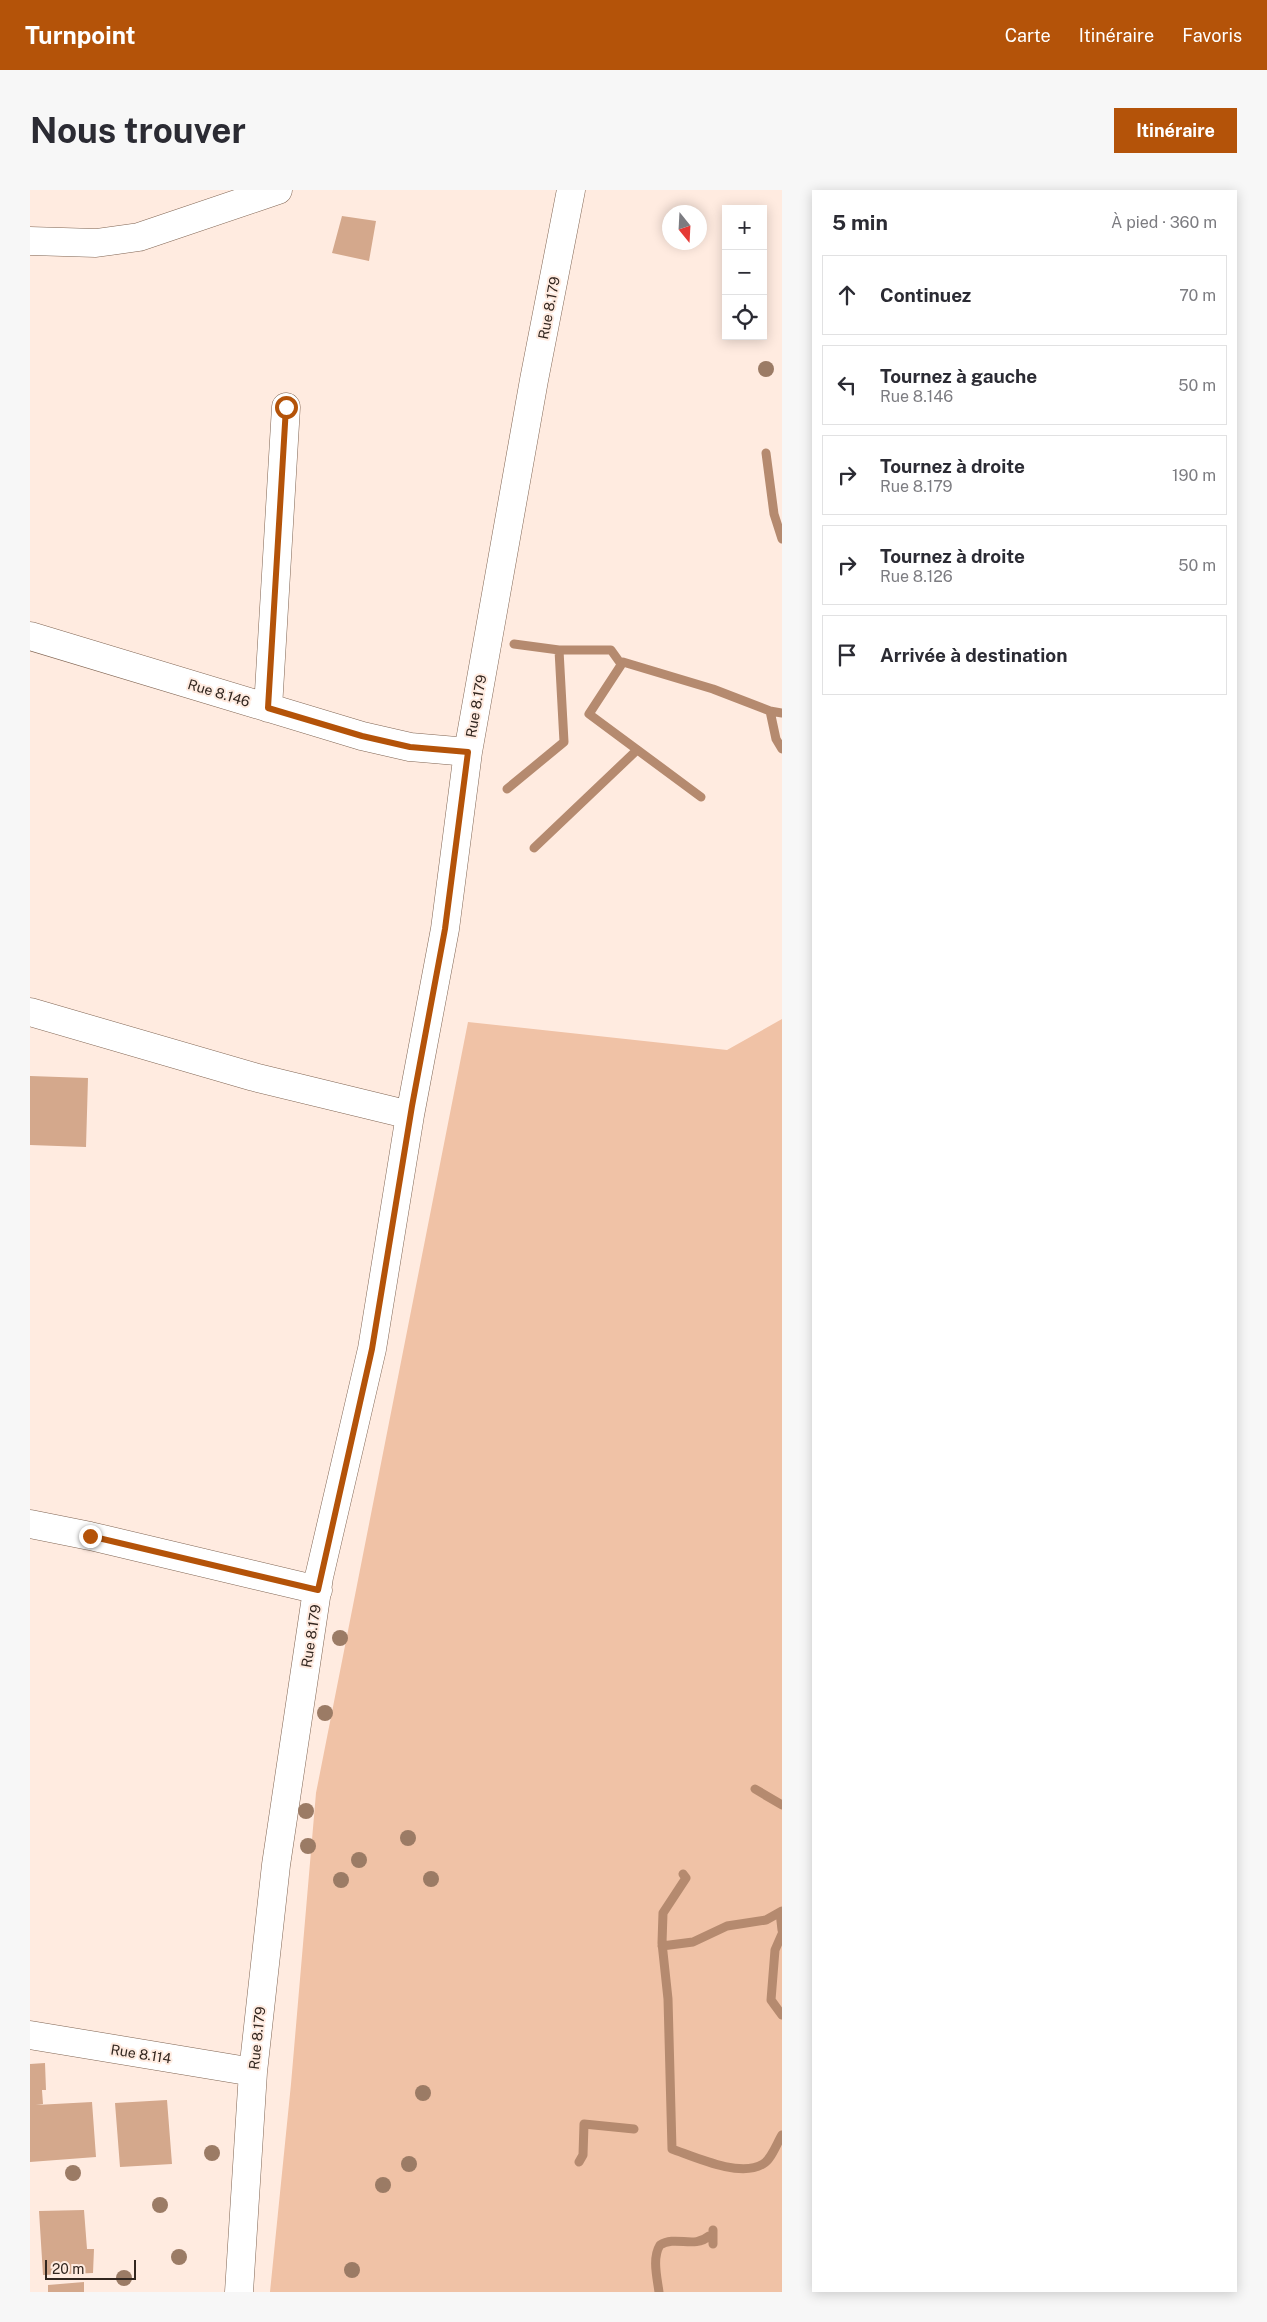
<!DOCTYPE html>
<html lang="fr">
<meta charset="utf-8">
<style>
:root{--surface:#fff;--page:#f7f7f7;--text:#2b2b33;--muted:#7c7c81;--line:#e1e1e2;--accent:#b45309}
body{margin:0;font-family:"Public Sans",sans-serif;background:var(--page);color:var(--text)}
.controls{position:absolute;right:15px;top:15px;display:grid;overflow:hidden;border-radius:0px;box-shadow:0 2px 12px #0003}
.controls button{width:45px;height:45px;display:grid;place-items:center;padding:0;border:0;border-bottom:1px solid var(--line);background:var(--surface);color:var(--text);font:25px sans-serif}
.compass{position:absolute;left:632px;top:15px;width:45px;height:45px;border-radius:50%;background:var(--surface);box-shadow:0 2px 12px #0003;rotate:162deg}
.scale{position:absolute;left:15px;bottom:12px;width:91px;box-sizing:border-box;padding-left:5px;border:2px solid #32261f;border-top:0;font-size:14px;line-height:18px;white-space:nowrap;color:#32261f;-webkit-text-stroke:4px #ffebe0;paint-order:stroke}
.stop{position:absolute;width:15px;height:15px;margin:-11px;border:4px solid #b45309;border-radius:50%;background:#fff}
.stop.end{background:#b45309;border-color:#fff;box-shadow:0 1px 5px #0008}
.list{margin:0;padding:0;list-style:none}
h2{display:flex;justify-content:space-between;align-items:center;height:65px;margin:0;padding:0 20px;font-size:21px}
h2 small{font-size:16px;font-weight:400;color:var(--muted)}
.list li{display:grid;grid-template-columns:32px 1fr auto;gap:15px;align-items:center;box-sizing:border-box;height:80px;margin:0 10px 10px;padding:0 10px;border:1px solid var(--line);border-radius:0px}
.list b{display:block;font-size:19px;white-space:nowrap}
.list p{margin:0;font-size:16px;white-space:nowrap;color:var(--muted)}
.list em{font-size:16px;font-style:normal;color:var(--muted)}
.icon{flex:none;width:28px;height:28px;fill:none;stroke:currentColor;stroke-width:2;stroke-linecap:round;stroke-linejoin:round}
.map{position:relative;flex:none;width:752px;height:2102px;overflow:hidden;border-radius:0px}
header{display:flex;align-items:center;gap:30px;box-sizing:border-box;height:70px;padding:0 25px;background:var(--accent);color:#fff}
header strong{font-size:24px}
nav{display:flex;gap:28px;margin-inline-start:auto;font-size:18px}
.intro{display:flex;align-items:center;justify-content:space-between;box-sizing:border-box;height:120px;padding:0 30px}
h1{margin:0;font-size:35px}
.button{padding:12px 22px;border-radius:0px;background:var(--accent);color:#fff;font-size:18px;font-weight:700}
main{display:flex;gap:30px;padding:0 30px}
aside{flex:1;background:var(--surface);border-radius:0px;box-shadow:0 2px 12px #0003}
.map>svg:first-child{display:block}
.green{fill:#f0c2a6}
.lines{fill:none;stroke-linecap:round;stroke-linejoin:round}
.stream{stroke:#b58a6f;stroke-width:9}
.building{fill:#d4a88c}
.minor-casing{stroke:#806553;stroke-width:29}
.minor{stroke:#fff;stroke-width:28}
.tree{fill:#9b7b65}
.route{stroke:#b45309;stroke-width:6}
.labels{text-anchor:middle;stroke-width:4;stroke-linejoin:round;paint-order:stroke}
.street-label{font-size:14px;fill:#32261f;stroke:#ffebe0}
</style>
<header>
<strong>Turnpoint</strong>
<nav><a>Carte</a><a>Itinéraire</a><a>Favoris</a></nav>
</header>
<div class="intro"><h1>Nous trouver</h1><a class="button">Itinéraire</a></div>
<main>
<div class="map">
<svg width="752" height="2102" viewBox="0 0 752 2102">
<rect width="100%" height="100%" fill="#ffebe0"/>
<path class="green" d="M752,829V2102H240L261,1894L286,1603L438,832L697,860Z"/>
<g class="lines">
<path class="stream" d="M736,263L744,324L752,349
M484,454L529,460H581L591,474
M740,521L746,549L752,559
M477,599L534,552L529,460
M671,607L559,524L593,472L683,499L740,521L752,523
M504,658L607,560
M725,1599L752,1615
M653,1684L656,1688L633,1723L632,1753L638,1809L642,1959C665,1967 710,1988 733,1974C741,1970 747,1953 752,1945
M750,1722L752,1740
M752,1744L745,1760L741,1810L752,1825
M632,1756L663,1752L697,1736L736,1730L752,1721
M549,1972L553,1965L554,1934L604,1939
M683,2040V2054
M629,2102C627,2087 622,2068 630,2055C646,2045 664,2059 679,2046"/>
</g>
<path class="building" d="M312,26L346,31L339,71L302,63Z
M0,886L58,888L56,957L0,955Z
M15,1873L16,1900H12L13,1914L6,1915L62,1912L66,1967L0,1972V1874Z
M137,1910L142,1974L90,1977L85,1913Z
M54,2020L57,2059H64L63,2083L13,2085L9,2021Z
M54,2092V2102H18V2095Z"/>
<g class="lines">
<defs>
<path id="minor" d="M0,51L66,53L109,47L248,0
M0,446L332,546L380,557L438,562
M238,518L256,217
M0,822L224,887L380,925
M0,1334L60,1346L288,1400
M0,1845L223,1882
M209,2102L223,1882L246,1675L289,1387L342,1159L380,925L415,739L438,562L504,190L541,0"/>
</defs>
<use href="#minor" class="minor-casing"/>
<use href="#minor" class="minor"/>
</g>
<g class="tree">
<circle cx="736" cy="179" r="8"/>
<circle cx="310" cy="1448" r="8"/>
<circle cx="295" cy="1523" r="8"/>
<circle cx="276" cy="1621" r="8"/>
<circle cx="378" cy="1648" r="8"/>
<circle cx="278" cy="1656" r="8"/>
<circle cx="329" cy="1670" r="8"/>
<circle cx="401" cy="1689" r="8"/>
<circle cx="311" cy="1690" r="8"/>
<circle cx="393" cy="1903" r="8"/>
<circle cx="182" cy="1963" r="8"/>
<circle cx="379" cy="1974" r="8"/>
<circle cx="43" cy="1983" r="8"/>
<circle cx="353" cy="1995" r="8"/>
<circle cx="130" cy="2015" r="8"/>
<circle cx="149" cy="2067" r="8"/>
<circle cx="322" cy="2080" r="8"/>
<circle cx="94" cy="2088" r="8"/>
</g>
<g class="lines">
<path class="route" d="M60,1346L288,1400L342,1159L382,916L415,739L438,562L380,557L332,546L238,518L256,217"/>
</g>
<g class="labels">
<g class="street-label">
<text transform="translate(519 118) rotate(-79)" y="5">Rue 8.179</text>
<text transform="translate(189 503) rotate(17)" y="5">Rue 8.146</text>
<text transform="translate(446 516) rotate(-80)" y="5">Rue 8.179</text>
<text transform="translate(281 1446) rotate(-81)" y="5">Rue 8.179</text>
<text transform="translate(227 1848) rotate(-84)" y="5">Rue 8.179</text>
<text transform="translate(111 1864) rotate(9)" y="5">Rue 8.114</text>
</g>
</g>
</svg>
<div class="controls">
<button>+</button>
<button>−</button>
<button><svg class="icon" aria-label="locate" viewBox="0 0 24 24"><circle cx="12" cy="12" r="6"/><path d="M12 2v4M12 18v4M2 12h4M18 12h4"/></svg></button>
</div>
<svg class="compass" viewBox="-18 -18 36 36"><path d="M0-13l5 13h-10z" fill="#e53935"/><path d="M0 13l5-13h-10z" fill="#7c7c81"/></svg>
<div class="scale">20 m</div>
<div class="stop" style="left:256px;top:217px"></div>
<div class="stop end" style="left:60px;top:1346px"></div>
</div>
<aside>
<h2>5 min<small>À pied · 360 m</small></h2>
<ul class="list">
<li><svg class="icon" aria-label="ahead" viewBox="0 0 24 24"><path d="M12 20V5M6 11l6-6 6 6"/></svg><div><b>Continuez</b></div><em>70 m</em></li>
<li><svg class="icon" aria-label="left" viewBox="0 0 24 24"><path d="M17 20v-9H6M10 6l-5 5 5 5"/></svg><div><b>Tournez à gauche</b><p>Rue 8.146</p></div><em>50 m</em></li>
<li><svg class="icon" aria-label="right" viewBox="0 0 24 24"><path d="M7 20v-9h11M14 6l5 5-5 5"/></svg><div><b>Tournez à droite</b><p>Rue 8.179</p></div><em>190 m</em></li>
<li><svg class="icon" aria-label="right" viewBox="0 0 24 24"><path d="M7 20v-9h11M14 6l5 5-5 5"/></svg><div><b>Tournez à droite</b><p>Rue 8.126</p></div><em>50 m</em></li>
<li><svg class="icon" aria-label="arrive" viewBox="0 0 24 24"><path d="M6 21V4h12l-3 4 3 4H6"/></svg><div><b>Arrivée à destination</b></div></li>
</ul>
</aside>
</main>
